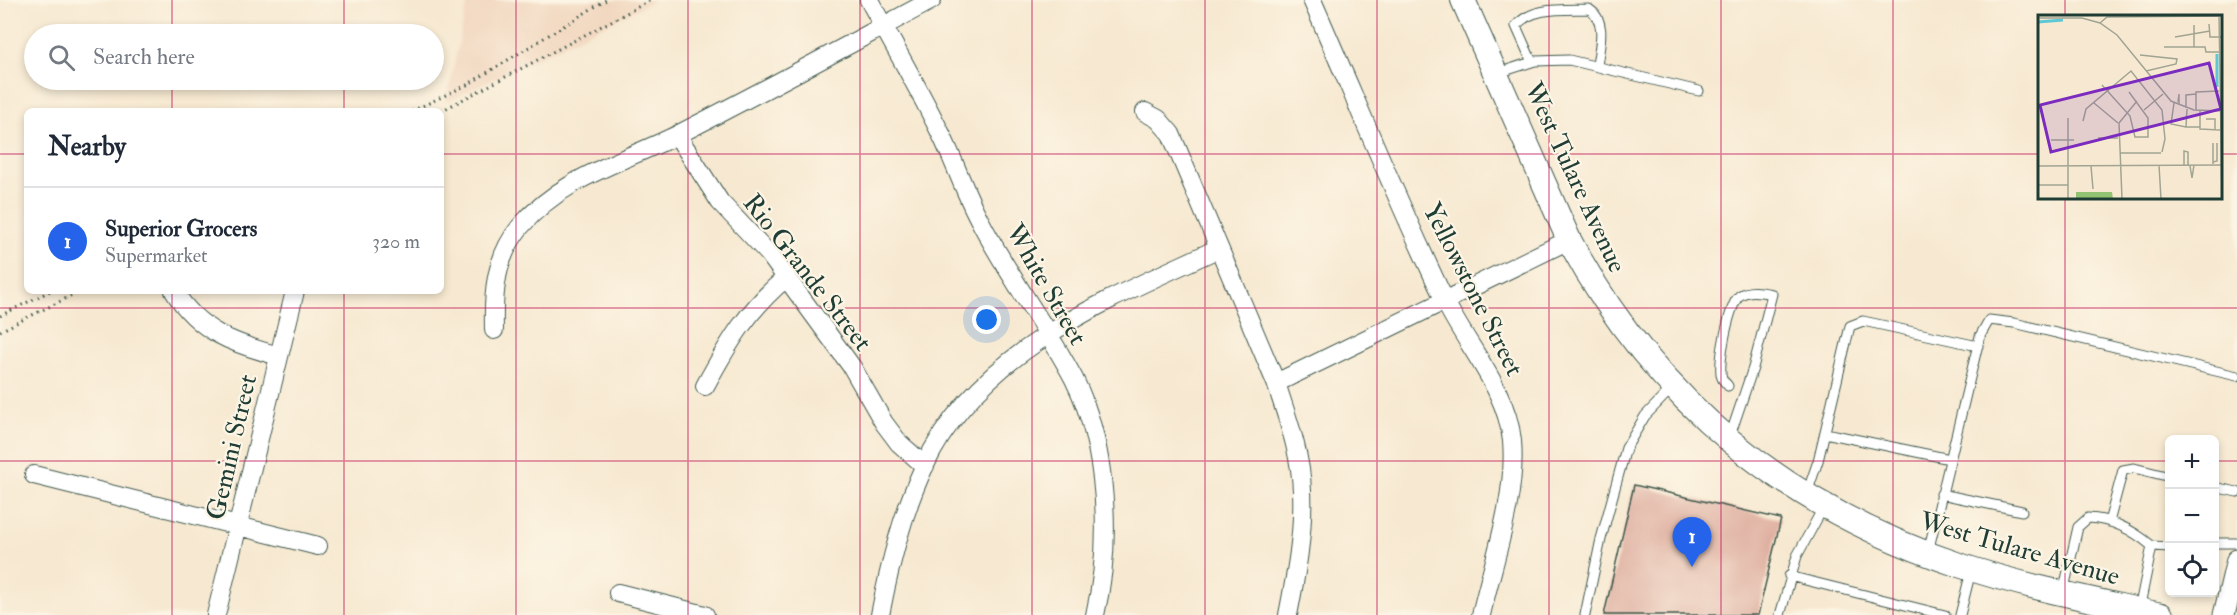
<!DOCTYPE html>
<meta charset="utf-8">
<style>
:root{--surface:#fff;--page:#f2f2f3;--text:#1f2937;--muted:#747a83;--line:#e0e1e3;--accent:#2563eb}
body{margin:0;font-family:"IM FELL Double Pica",serif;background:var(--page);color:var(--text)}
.controls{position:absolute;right:18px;bottom:18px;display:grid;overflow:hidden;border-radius:9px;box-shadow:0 3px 9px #0003}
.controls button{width:54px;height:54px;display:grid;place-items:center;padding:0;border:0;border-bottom:2px solid var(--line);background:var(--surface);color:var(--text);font:30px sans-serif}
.you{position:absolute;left:987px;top:320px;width:21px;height:21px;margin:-15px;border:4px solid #fff;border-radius:50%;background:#1a73e8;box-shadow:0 0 0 9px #1a73e833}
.badge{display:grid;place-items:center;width:39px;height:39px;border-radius:50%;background:var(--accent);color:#fff;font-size:20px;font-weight:700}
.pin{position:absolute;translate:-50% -50px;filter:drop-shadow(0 2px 3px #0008)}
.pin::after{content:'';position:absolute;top:32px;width:21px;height:18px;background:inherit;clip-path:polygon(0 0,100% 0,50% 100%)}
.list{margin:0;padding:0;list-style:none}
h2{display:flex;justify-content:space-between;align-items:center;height:78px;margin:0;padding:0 24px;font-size:26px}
h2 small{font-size:20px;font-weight:400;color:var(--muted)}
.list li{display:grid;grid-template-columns:39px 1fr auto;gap:18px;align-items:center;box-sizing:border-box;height:108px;padding:0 24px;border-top:2px solid var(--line)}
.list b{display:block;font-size:22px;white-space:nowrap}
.list p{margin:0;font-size:20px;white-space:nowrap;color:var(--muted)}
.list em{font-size:20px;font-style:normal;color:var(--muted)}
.icon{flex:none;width:33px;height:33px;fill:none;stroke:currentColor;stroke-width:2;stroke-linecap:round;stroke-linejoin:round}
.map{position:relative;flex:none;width:2237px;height:615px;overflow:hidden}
.search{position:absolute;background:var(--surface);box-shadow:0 3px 9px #0003;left:24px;top:24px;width:420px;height:66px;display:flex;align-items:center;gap:15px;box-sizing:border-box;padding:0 21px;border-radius:33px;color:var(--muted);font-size:22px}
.panel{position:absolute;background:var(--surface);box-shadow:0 3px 9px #0003;left:24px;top:108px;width:420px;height:186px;border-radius:9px}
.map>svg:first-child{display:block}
.built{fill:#f1d5bd}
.building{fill:#ddaa9b}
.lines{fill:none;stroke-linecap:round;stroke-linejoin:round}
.service-casing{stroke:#3f574c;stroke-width:11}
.minor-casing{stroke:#3f574c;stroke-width:20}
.tertiary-casing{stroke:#3f574c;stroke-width:23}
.secondary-casing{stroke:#3f574c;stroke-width:26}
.path{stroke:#3f574c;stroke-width:3;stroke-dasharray:1.5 4.5;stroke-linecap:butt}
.service{stroke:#fff;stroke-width:9}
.minor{stroke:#fff;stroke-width:18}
.tertiary{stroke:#fff;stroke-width:21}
.secondary{stroke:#fff;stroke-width:24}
.grid{fill:none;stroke:#c2185b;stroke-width:1.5;stroke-opacity:0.55}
.labels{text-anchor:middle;stroke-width:4.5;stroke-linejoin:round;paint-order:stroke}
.street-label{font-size:26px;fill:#1f3d34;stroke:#fcf5e5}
.inset-river{fill:none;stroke:#5dc8d5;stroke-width:3}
.inset-road{fill:none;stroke:#a1a492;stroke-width:1.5}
.view{fill:#7b2cbf;fill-opacity:0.15;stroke:#7b2cbf;stroke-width:3}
.inset-edge{fill:none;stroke:#1f3d34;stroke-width:3}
</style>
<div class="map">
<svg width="2237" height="615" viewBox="0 0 2237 615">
<rect width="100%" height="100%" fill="#fcf5e5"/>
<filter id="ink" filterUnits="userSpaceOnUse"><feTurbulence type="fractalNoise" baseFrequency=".0167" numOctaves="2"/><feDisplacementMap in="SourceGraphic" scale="12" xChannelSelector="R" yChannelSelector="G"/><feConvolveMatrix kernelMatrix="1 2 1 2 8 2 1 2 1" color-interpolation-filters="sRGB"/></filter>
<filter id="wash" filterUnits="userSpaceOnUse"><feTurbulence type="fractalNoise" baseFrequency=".008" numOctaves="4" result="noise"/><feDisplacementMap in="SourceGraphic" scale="24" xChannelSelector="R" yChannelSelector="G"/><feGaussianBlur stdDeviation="1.35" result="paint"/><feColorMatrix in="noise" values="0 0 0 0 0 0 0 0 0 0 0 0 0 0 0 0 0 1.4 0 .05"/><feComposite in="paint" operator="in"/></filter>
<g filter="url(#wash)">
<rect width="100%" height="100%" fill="#f7e9d1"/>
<path class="built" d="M468,0H656L446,102Z"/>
<g id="blocks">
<path class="building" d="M1634,485L1781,519L1758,615H1604Z"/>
</g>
</g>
<g filter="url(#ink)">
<use href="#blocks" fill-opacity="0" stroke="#3f574c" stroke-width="1.5"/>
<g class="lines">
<defs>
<path id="service" d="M1532,62L1516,26C1532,6 1565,10 1589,9C1608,21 1599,47 1597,66
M1498,73L1535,61L1569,60L1699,91
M1728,386C1726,383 1723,381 1722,378C1717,365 1729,305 1739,296C1749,289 1761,292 1772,294L1753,368L1729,439
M1825,433L1950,459
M2214,487L2237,492
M1807,493L1818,461L1850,326L1863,321L1978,346
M1941,494L2022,511
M2109,522L2123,470L2134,468L2170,477
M2214,543H2237
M2152,546L2170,547
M1928,552L1980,336L1989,320L2014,323L2237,376
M1789,576L1945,615
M2063,593L2078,527L2088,518C2113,519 2133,530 2152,546L2139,610
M1585,615L1601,539L1626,448L1645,416L1673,387
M1780,615L1797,556L1824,506
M1960,615L1971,571"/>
<path id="minor" d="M869,0C893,44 918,87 940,132C954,160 964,191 979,219C1007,274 1045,324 1074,379C1108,447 1112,543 1095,615
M1312,0C1356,100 1397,201 1444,299C1466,346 1507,388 1512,441C1517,496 1493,562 1481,615
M1145,112L1158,119L1171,134L1276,383C1287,417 1301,454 1302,491C1304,533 1296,574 1288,615
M677,135L720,202L769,254L852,367L884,423L899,443L925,466
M174,291C199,332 234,344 279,356
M494,330C493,292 495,258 520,227C562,177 623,162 679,134C764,91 848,45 932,0
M1276,383L1569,240
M705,386C729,342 748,309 787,277
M34,475L318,546
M618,593L705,615
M216,615L295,291
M880,615C890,564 902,514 924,467C978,350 1108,300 1217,249"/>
<path id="tertiary" d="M2224,615L2237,560"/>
<path id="secondary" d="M1463,0L1569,240C1656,402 1785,507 1959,565C2025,587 2094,600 2161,615"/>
</defs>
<use href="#service" class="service-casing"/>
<use href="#minor" class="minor-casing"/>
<use href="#tertiary" class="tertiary-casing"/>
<use href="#secondary" class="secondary-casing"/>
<path class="path" d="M412,111L467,85L606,0
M441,111L651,0
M0,316L50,291
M0,331L81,291"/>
<use href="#service" class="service"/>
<use href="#minor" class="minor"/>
<use href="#tertiary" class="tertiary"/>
<use href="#secondary" class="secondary"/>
</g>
</g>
<path class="grid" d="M172,0V34M344,0V34M516,0V615M688,0V615M860,0V615M1032,0V615M1205,0V615M1377,0V615M1549,0V615M1721,0V615M1893,0V615M2065,0V16M172,80V111M344,80V111M0,154H27M441,154H2039M2220,154H2237M2065,198V615M172,291V615M344,291V615M0,308H2237M0,461H2170M2214,461H2237"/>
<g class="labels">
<g class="street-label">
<text transform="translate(1576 177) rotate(65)" y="9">West Tulare Avenue</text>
<text transform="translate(808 272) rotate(52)" y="9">Rio Grande Street</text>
<text transform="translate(1047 284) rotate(60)" y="9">White Street</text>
<text transform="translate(1474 289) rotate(63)" y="9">Yellowstone Street</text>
<text transform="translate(231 447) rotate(-77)" y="9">Gemini Street</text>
<text transform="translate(2020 548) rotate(16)" y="9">West Tulare Avenue</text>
</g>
</g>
<g transform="translate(2038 15)">
<rect width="184" height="184" fill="#f7e9d1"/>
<path d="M38,177H74L75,184H38Z" fill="#92c372"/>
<path class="inset-river" d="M0,7L25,5M179,39V72"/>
<path class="inset-road" d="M181,0L184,184M0,3H44L62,8L79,20L133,86L156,95L185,96M62,8L69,2L185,1M171,9L172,22H185M156,10V32M137,22L172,16M126,32H167L168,37H181M102,40L139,44L138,49L108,56M64,70L92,101L97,122H110V103L91,77M140,87L141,79V90M56,88L80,108M136,88L133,109L148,112M148,93V80L158,79M149,94L148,112H162M106,95L125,79M158,95V77L181,76M162,96V114L182,115M168,104H177V115M45,106L48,94L93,56L124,95L127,124L124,137M60,123H80M13,125H36M175,128V149M82,138H123M175,147L179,146V128M121,150L123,184M146,150V136L150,137V150M0,151L185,150M53,151L55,174M152,151L154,163L156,150M0,170H30M30,184V103M84,184L81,108L99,86"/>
<path class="view" d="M171,48L183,94L13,137L2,90Z"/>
<rect width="184" height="184" class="inset-edge"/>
</g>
</svg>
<div class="controls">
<button>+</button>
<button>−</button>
<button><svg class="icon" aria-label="locate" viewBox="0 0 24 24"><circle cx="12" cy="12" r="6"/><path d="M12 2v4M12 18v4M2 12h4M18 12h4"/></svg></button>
</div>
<div class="you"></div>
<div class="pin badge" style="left:1692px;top:567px">1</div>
<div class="search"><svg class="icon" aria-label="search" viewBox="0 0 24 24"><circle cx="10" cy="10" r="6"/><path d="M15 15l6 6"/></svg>Search here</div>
<section class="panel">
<h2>Nearby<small></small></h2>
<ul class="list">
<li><span class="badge">1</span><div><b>Superior Grocers</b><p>Supermarket</p></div><em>320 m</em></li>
</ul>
</section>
</div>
